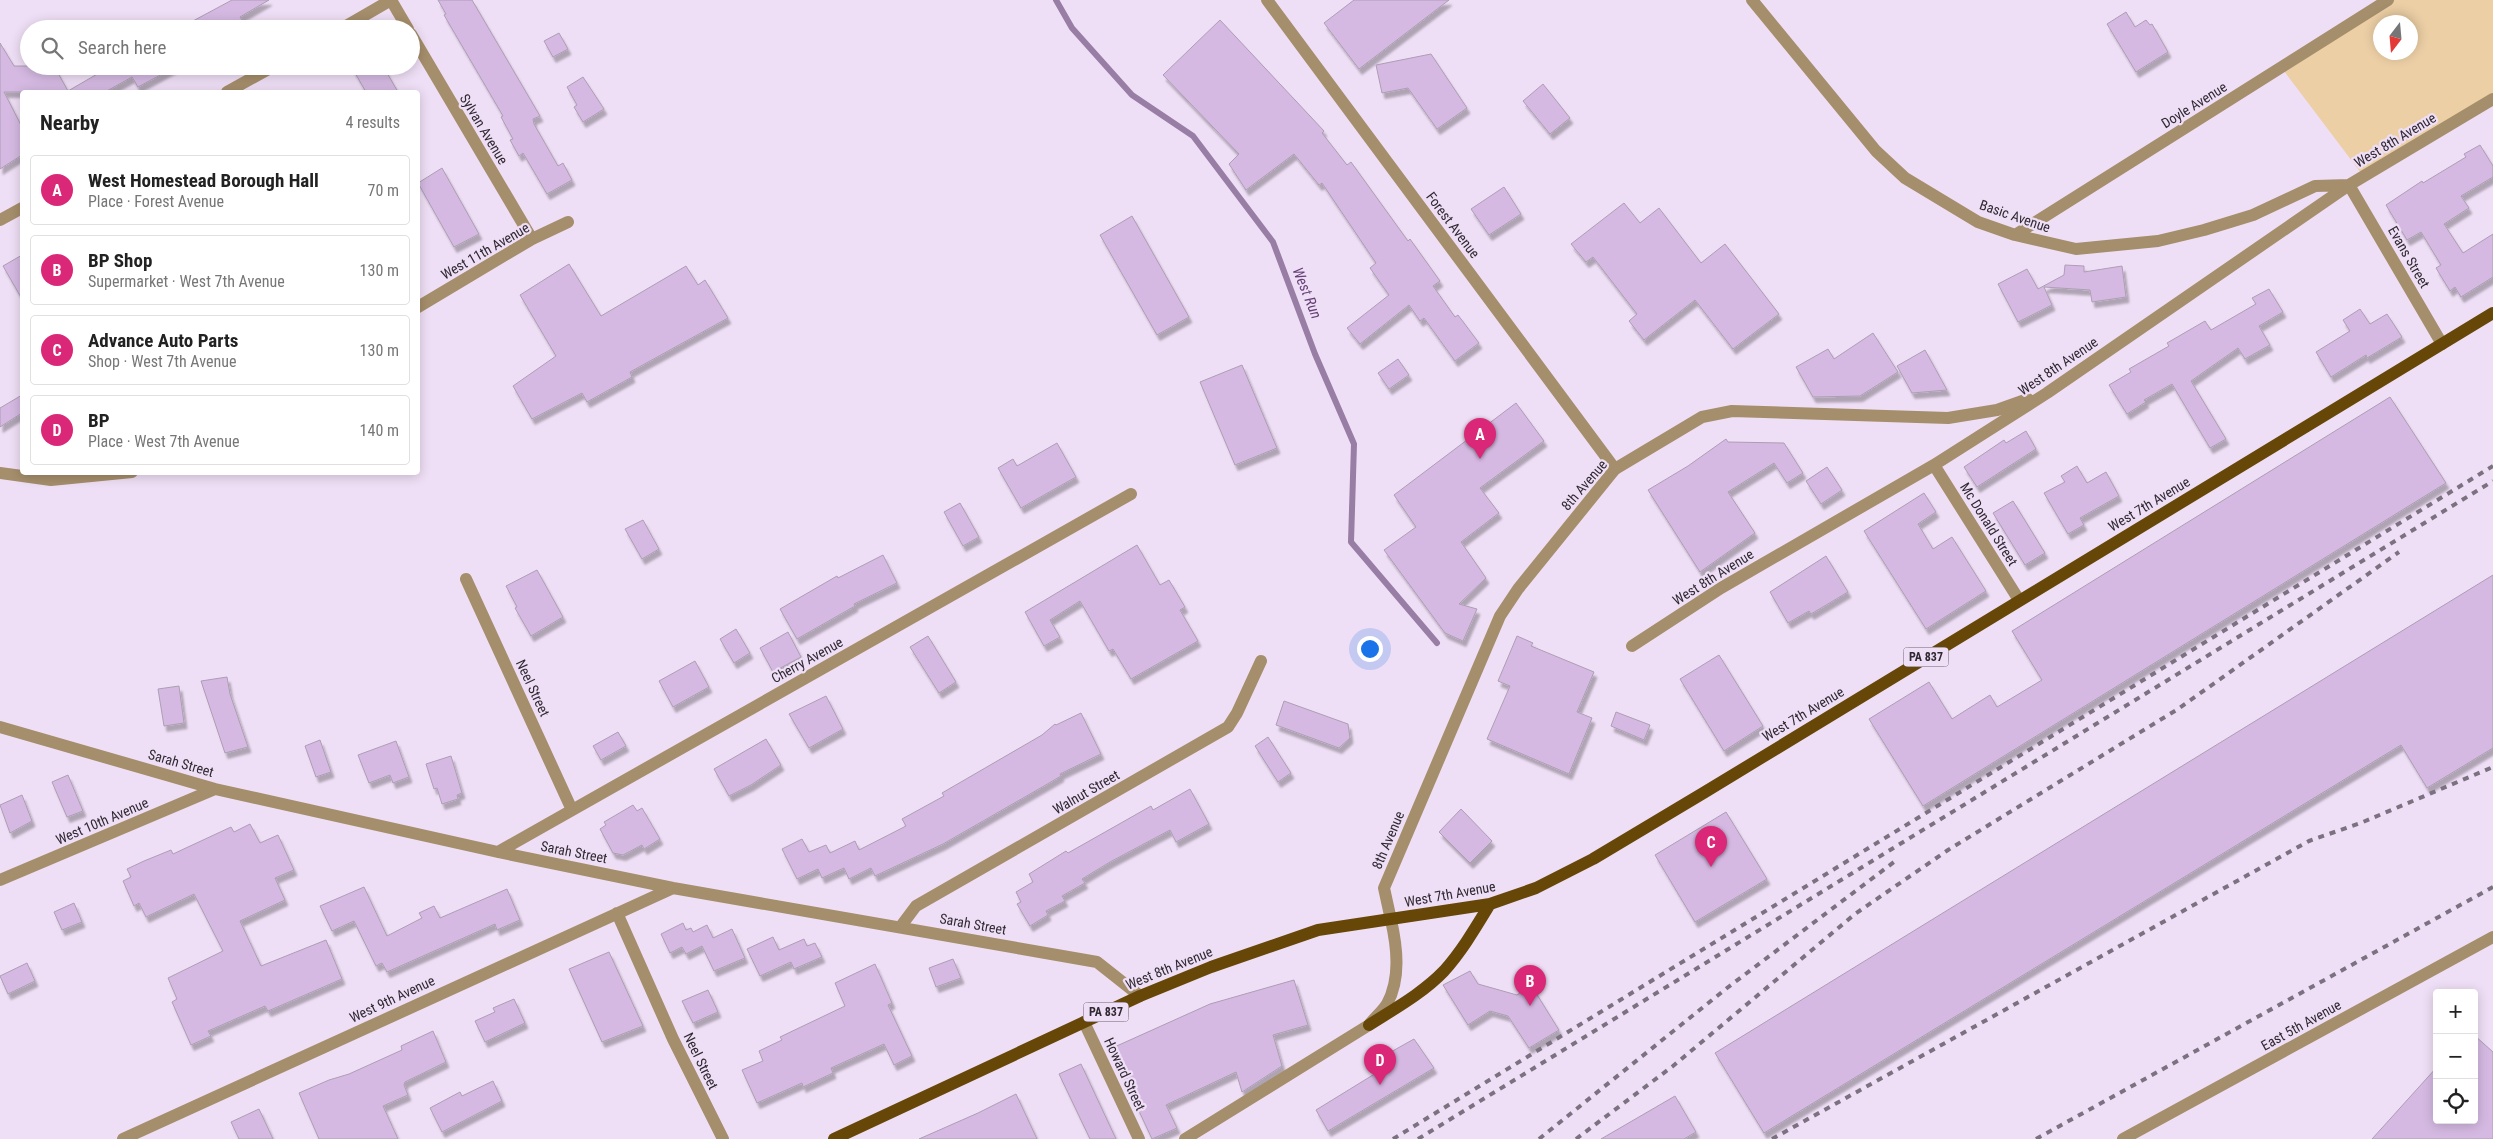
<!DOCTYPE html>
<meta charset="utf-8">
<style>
:root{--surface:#fff;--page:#f6f6f6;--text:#222;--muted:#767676;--line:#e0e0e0;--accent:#db2777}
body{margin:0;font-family:"Roboto Condensed",sans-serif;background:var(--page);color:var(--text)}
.controls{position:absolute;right:15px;bottom:15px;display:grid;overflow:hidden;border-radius:5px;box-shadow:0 2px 12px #0003}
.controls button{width:45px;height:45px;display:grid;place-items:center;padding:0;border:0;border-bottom:1px solid var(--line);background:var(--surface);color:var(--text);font:25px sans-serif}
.compass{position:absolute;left:2373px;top:15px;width:45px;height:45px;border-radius:50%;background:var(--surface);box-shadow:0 2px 12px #0003;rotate:196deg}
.you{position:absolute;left:1369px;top:648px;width:18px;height:18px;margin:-12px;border:4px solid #fff;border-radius:50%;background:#1a73e8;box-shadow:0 0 0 8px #1a73e833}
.badge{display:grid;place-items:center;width:32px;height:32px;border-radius:50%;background:var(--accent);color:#fff;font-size:16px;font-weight:700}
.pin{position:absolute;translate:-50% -41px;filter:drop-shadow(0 1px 2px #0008)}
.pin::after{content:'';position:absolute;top:26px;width:18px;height:15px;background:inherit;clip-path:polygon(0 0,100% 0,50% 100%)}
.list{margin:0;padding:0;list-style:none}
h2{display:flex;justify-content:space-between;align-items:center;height:65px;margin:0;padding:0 20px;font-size:21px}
h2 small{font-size:16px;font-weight:400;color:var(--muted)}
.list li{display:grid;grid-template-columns:32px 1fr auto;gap:15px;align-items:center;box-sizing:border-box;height:70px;margin:0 10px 10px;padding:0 10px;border:1px solid var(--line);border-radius:5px}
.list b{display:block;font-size:19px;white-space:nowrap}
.list p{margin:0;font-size:16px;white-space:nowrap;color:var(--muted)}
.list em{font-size:16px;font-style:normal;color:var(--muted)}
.icon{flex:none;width:28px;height:28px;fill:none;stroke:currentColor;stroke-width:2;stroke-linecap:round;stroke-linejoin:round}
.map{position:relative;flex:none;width:2493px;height:1139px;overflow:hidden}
.search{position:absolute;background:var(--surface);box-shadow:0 2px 12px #0003;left:20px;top:20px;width:400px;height:55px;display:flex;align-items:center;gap:12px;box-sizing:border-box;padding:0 18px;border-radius:28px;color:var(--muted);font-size:19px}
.panel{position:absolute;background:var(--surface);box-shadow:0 2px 12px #0003;left:20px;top:90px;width:400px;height:385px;border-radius:5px}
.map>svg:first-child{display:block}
.green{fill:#eccfa5;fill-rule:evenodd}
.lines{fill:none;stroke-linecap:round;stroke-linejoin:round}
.stream{stroke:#987da4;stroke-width:6}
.building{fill:#d5b9e2;stroke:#ac9eb3;filter:url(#shadow)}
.minor{stroke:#a58e6b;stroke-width:12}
.tertiary{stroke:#a58e6b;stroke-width:12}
.primary{stroke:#674707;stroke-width:12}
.rail{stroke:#7b7180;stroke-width:4;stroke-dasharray:6 6;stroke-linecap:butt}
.labels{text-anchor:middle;stroke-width:4.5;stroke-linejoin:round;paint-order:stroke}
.shield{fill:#efdff6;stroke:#69606d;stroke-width:1}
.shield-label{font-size:12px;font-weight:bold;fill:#2f2932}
.street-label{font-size:14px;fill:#2f2932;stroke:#efdff6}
.water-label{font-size:15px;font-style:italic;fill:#654075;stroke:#efdff6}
</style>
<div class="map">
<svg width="2493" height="1139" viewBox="0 0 2493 1139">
<defs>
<filter id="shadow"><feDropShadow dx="3" dy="5.5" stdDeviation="1" flood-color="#0004"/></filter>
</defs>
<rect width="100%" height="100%" fill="#efdff6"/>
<path class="green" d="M2388,0H2493V93L2364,177L2281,67ZM2380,22H2410V52H2380Z"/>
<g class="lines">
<path class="stream" d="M1056,0L1072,28L1132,95L1193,136L1273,242L1315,354L1354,444L1351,542L1437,643"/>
</g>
<path class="building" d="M232,0H269L240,17L247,29H178Z
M438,0H472L540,116L533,119L534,124L558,166L563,163L572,180L547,194L523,153L519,156L510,140L513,139L501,117L503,116L444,15L446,14Z
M1354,0H1449L1359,69L1324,23Z
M2126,12L2135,27L2146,20L2150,25L2152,24L2168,52L2136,72L2107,24Z
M1220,20L1324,131L1322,133L1347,165L1351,162L1408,241L1410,239L1440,281L1433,286L1455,317L1458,315L1479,343L1455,361L1424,318L1420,321L1409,305L1360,344L1347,328L1389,295L1370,268L1376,263L1322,183L1319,185L1294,154L1246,190L1229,164L1239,154L1163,75Z
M559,33L568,49L553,57L544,41Z
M0,43L14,66H54L68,91L111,66H177L138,87L132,77L105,92H4L22,127V155L0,169Z
M1431,54L1467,108L1437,129L1408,88L1382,93L1376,65Z
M351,66H383L398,92H366Z
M583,77L604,109L583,122L574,107L577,105L567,87Z
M1543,84L1570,118L1550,134L1523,101Z
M2480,145L2493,166V177L2461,196L2469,208L2444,224L2463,253L2493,234V277L2461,297L2455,287L2450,291L2436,268L2441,265L2421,232L2407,240L2386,205L2422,181L2423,183L2466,157L2464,154Z
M442,168L479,234L454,247L418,183Z
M1504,187L1521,214L1489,235L1471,209Z
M1624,203L1640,223L1659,208L1701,263L1725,244L1779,314L1733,349L1695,300L1644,340L1629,321L1637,314L1593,257L1586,262L1571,244Z
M1132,216L1189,317L1157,335L1100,235Z
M22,255V299L3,266Z
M569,264L601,316L686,266L698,285L705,280L728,318L630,372L632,377L587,402L582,393L532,419L513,386L556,356L520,295Z
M2065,265L2084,266V272L2122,266L2126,297L2092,302L2090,290L2044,287L2052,305L2018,322L1998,284L2027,269L2038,289L2064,275Z
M2269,289L2283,312L2259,326L2270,345L2245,359L2238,348L2191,381L2226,439L2210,448L2172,384L2144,400L2146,402L2127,414L2109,385L2131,372L2129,369L2169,346L2167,343L2205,321L2211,330L2256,304L2252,298Z
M2360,309L2370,324L2387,314L2402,337L2367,358L2366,355L2331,377L2316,352L2350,331L2343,320Z
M1873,333L1898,372L1860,396L1813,397L1796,367L1828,349L1834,359Z
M1925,350L1947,390L1912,393L1897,366Z
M1398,359L1409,375L1389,389L1378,373Z
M1242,365L1277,448L1235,465L1200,382Z
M22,395V413L0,427V408Z
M2390,397L2446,483L1923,806L1869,719L1929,682L1952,719L1990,695L1997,707L2042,680L2012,631Z
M1516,403L1544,441L1480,488L1499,513L1461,542L1486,578L1459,604L1477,609L1463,641L1445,633L1384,550L1416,527L1394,495Z
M2026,431L2036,449L1977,487L1964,467L2004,440L2006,443Z
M1726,439L1728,442L1784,443L1803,473L1787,483L1774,463L1728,492L1755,533L1700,572L1648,490L1688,466Z
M1057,443L1076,477L1021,508L998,468L1013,459L1017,466Z
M2077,466L2087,483L2106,472L2119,496L2080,518L2084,525L2068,534L2044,493L2065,482L2061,476Z
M1827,467L1842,490L1821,504L1806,481Z
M1924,493L1936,512L1918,524L1933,549L1952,537L1986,591L1926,629L1864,531Z
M2013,501L2045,553L2025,565L1993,513Z
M960,503L979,537L963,546L944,512Z
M643,520L659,549L642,559L625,529Z
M1137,545L1160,585L1169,580L1185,607L1180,610L1198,641L1131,679L1113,649L1109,651L1080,601L1050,620L1060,637L1044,646L1025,612Z
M883,555L897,583L854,604L855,606L797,639L780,609L837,576L838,578Z
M1826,556L1848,592L1811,614L1809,611L1788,623L1770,592Z
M537,570L563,617L531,636L515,608L517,607L506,586Z
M2493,575V748L2427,788L2401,745L1764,1133L1715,1053Z
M736,629L750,653L734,663L720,639Z
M788,632L801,657L773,672L760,648Z
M928,636L956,682L939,693L910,647Z
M1517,636L1533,643L1531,646L1594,672L1577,712L1592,718L1569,774L1487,739L1510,686L1498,681Z
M1719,655L1763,726L1724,751L1680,679Z
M695,661L709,687L673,707L659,681Z
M227,677L230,694L248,747L225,753L201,681Z
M179,686L184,723L164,726L158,689Z
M826,696L843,729L809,748L789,714Z
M1284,701L1348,724L1350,738L1339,748L1276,725Z
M1616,712L1650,725L1644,740L1611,726Z
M1081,713L1101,754L1060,774L1061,776L1044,786L943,844L875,876L871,868L849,879L844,868L822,878L818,869L797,879L782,849L802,839L809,852L826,845L830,853L855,841L859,850L906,826L902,819L944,796L942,793L1042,735L1055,724L1056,725Z
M618,732L626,746L601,760L593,746Z
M1268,737L1291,773L1278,782L1255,746Z
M766,739L781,765L751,785L729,796L714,769Z
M320,740L331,772L316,777L305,746Z
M396,741L409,777L393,783L390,775L369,783L358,755Z
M451,756L462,793L457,795L458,799L442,804L437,788L434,789L426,764Z
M68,775L83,811L67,817L52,782Z
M1190,789L1209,824L1176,842L1170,830L1110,862L1082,879L1085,883L1062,896L1065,901L1046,911L1048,915L1030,926L1017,904L1021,902L1016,892L1033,882L1029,874L1066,851L1068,853L1151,806L1153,810Z
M22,795L32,821L10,833L0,805Z
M633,805L637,811L642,808L660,839L644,849L642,845L623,855L613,853L600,829L606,825L604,822Z
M1461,809L1492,841L1470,863L1439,832Z
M1726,812L1767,879L1695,922L1655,855Z
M250,824L260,843L278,835L294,870L275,878L285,900L240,921L261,966L326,940L342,979L268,1011L265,1006L208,1031L211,1036L191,1045L172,1002L177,999L168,978L223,951L194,894L146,917L139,903L134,906L123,881L131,877L127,869L144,861L171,850L173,854L231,827L234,832Z
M364,887L387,936L422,918L419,913L434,906L440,918L507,889L520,920L497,930L495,924L387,972L382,963L376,966L354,921L332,931L320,906Z
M74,903L82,922L62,930L54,912Z
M683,923L686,930L691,928L693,932L707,925L713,938L732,929L745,958L714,971L702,946L686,954L682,947L670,953L661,934Z
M773,937L779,950L804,939L807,946L815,943L822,957L794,969L791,962L760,976L747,949Z
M609,952L643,1026L602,1042L569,969Z
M953,959L961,978L936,987L929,968Z
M27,963L35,981L8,994L0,976Z
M875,964L892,1003L888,1005L912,1056L894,1065L884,1044L831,1068L833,1073L803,1087L802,1083L757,1103L742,1070L763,1061L759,1051L782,1040L780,1037L845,1006L835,983Z
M1470,971L1478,984L1517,995L1531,985L1559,1030L1529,1048L1508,1016L1490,1011L1468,1025L1443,985Z
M1294,980L1308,1025L1273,1035L1282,1066L1242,1092L1236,1072L1166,1105L1177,1128L1152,1139L1110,1049L1210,1004Z
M708,990L718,1012L693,1023L682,1001Z
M514,999L525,1023L485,1042L475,1021L495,1012L493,1008Z
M433,1031L446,1062L405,1082L404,1085L408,1095L383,1106L398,1139H319L299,1093L329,1080L349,1074L402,1050L401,1046Z
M2474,1035L2493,1052V1139H2372L2437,1067V1120H2474Z
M1414,1039L1434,1068L1328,1131L1316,1110L1394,1062L1389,1053Z
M1081,1064L1116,1139H1090L1059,1074Z
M493,1081L502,1101L442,1132L430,1108L460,1092L462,1096Z
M1016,1094L1037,1139H919L978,1113Z
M1675,1096L1696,1132L1684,1139H1601Z
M259,1109L273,1139H239L231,1122Z"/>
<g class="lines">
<path class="minor" d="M391,0L408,29
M1752,0L1876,151L1905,178L1978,222L2015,235L2076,249L2158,241L2204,230L2253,215L2315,186L2349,185L2442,344
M341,29L391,0
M411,34L532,239
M227,92L274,66
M0,220L22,208
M2015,235L2388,0
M418,307L532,239L568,222
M1934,465L2019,600
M1615,469L1702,417L1732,411L1948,418L1997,410L2028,399
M0,473L51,480L132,472
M466,579L572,810
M1632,646L1721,588L1934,465L2047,393L2349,185L2493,99
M0,727L215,789L498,852L673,888L1097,962L1140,996
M498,852L1131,494
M0,880L215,789
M617,913L673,1039L723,1139
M901,926L916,906L1228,727L1237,713L1261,661
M1084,1022L1139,1139
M123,1139L673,888
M1185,1139L1369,1025C1374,1018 1383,1011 1387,1004C1401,978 1397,947 1391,920
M2123,1139L2493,937"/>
<path class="tertiary" d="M1267,0L1615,469L1518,589L1500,616L1384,888L1391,920"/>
<path class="primary" d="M1369,1025C1394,1009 1423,993 1444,971C1462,951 1476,927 1490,904
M834,1139L1140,996L1211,967L1318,930L1490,904L1536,888L1593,859L1705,792L2493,313"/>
<path class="rail" d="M1393,1139L2493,466
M1418,1139L2493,481
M1539,1139L1727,988L1894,862
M1576,1139L1673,1066L1855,914L1948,850L2178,709L2399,552
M1772,1139L2309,841L2363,822L2493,767
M2036,1139L2493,887"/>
</g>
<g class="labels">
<g class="shield">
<rect x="1903.5" y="647.5" width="45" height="19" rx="4"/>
<rect x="1083.5" y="1002.5" width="45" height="19" rx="4"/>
</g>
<g class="shield-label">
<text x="1926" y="661">PA 837</text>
<text x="1106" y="1016">PA 837</text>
</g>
<g class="street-label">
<text transform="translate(2194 105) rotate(-32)" y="5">Doyle Avenue</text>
<text transform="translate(484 129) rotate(59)" y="5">Sylvan Avenue</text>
<text transform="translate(2395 140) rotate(-31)" y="5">West 8th Avenue</text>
<text transform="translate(2015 216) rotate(19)" y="5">Basic Avenue</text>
<text transform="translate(1453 225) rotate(53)" y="5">Forest Avenue</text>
<text transform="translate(485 251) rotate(-30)" y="5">West 11th Avenue</text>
<text transform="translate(2409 257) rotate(60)" y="5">Evans Street</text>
<text transform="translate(2058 366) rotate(-34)" y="5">West 8th Avenue</text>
<text transform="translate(1584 485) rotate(-49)" y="5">8th Avenue</text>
<text transform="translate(2149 504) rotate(-31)" y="5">West 7th Avenue</text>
<text transform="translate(1989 524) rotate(58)" y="5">Mc Donald Street</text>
<text transform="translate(1713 577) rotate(-32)" y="5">West 8th Avenue</text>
<text transform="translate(807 660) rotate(-29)" y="5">Cherry Avenue</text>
<text transform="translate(533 688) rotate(65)" y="5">Neel Street</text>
<text transform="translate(1803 714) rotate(-31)" y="5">West 7th Avenue</text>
<text transform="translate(181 763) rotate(16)" y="5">Sarah Street</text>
<text transform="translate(1086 792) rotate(-30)" y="5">Walnut Street</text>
<text transform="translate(102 821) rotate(-23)" y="5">West 10th Avenue</text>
<text transform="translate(1388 840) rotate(-67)" y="5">8th Avenue</text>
<text transform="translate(574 852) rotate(11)" y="5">Sarah Street</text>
<text transform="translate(1450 894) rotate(-10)" y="5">West 7th Avenue</text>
<text transform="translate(973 924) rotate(10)" y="5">Sarah Street</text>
<text transform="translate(1169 968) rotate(-22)" y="5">West 8th Avenue</text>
<text transform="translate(392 999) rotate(-25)" y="5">West 9th Avenue</text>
<text transform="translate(2301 1025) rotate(-29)" y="5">East 5th Avenue</text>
<text transform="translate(701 1061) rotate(64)" y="5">Neel Street</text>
<text transform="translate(1125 1074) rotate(65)" y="5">Howard Street</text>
</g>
<g class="water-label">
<text transform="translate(1307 293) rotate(68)" y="5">West Run</text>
</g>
</g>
</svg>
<div class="controls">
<button>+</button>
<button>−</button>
<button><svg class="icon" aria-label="locate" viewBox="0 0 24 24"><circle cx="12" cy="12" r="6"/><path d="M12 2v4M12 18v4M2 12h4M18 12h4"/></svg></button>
</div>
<svg class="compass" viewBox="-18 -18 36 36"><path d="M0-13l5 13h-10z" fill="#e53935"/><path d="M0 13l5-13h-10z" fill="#767676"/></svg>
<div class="you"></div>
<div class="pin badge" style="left:1480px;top:459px">A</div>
<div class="pin badge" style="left:1530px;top:1006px">B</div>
<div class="pin badge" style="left:1711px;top:867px">C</div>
<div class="pin badge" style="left:1380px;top:1085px">D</div>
<div class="search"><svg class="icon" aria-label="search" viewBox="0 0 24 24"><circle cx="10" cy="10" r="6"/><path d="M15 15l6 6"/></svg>Search here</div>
<section class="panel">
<h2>Nearby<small>4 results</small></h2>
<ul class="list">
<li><span class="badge">A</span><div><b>West Homestead Borough Hall</b><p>Place · Forest Avenue</p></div><em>70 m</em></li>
<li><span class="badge">B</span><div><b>BP Shop</b><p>Supermarket · West 7th Avenue</p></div><em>130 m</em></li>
<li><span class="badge">C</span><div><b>Advance Auto Parts</b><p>Shop · West 7th Avenue</p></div><em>130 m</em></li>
<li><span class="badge">D</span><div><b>BP</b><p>Place · West 7th Avenue</p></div><em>140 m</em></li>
</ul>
</section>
</div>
